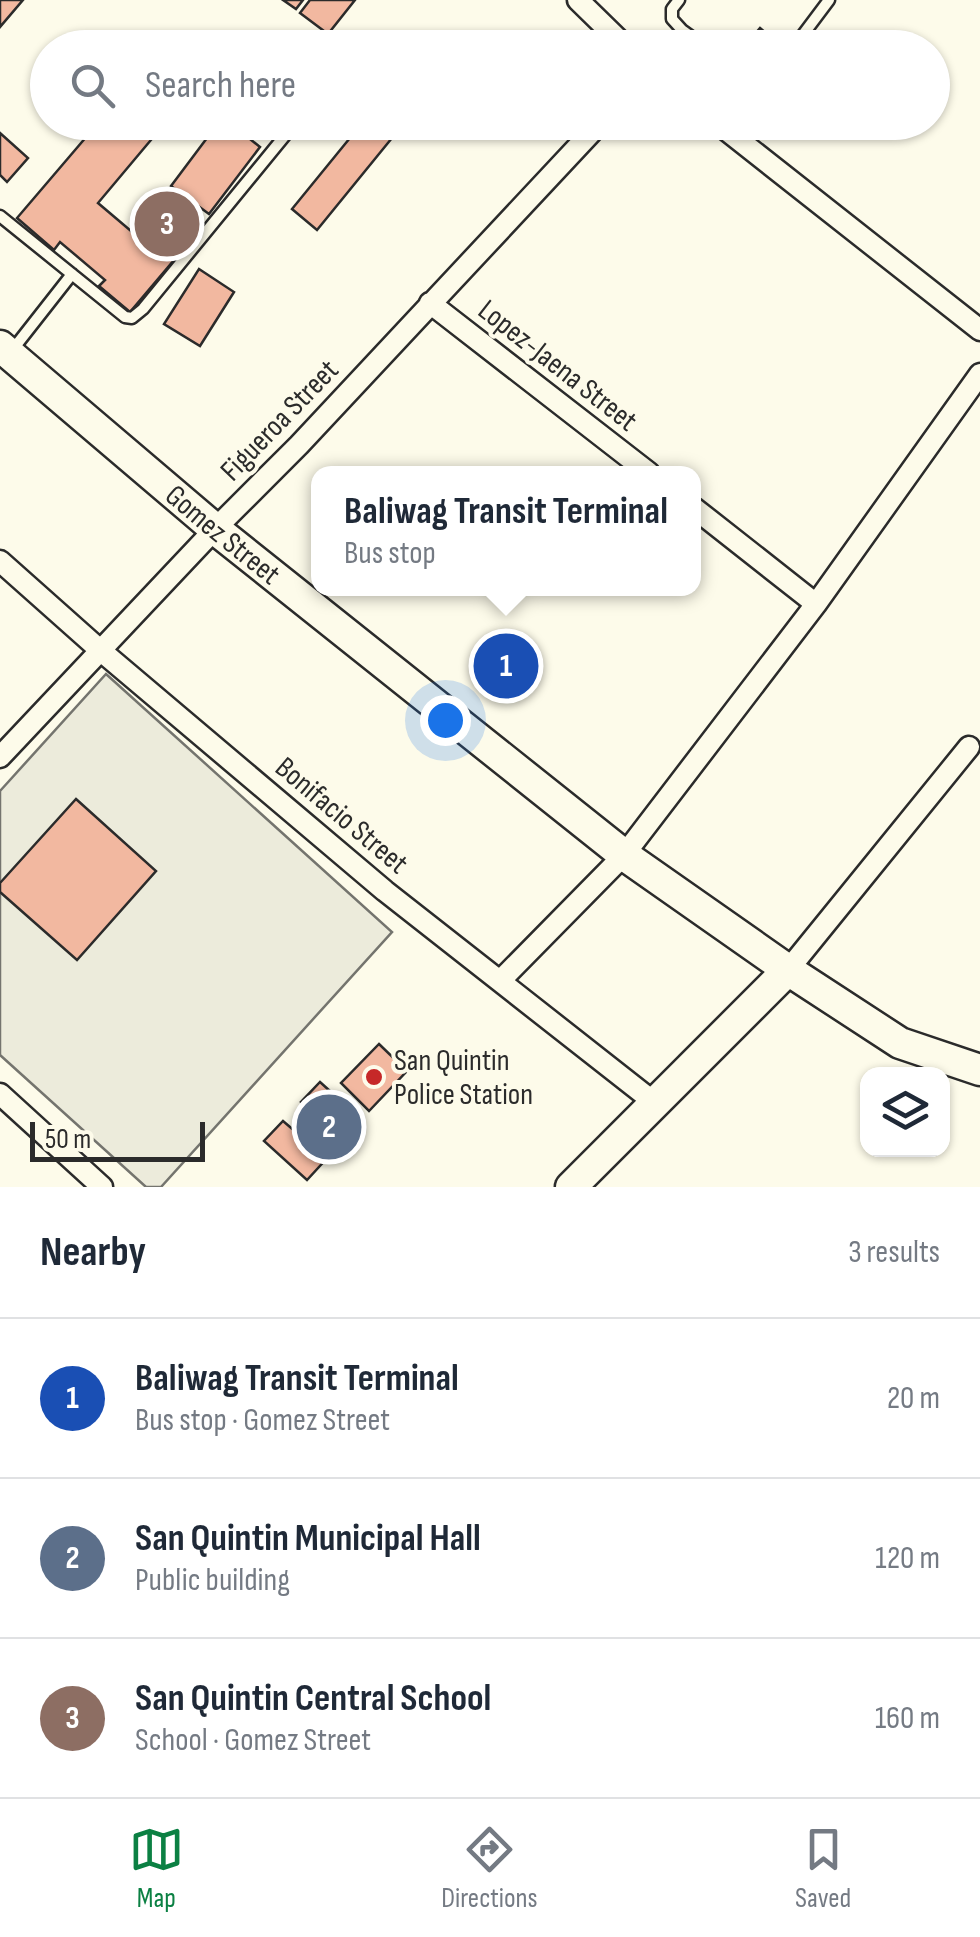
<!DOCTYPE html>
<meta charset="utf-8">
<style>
:root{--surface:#fff;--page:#f6f6f7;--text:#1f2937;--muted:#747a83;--line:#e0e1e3;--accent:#0b8043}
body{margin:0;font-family:"Sofia Sans Condensed",sans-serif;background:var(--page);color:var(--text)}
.controls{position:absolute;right:30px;bottom:30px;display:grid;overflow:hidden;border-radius:20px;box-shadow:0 2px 8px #0004}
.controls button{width:90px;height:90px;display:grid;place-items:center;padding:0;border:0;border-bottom:2px solid var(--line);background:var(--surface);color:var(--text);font:50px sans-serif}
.scale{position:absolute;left:30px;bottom:25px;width:175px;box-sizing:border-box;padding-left:10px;border:5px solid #2b2b2b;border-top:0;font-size:28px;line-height:35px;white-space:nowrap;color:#2b2b2b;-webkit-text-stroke:8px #fdfbea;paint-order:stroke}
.you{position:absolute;left:445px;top:720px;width:35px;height:35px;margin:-25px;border:8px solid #fff;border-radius:50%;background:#1a73e8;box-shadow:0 0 0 15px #1a73e833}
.badge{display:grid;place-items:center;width:65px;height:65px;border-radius:50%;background:var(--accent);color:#fff;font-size:32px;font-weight:700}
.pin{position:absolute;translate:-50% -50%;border:5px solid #fff;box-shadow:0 2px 10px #0006}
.popup{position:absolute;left:311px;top:466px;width:390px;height:130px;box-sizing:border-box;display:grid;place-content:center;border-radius:20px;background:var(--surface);filter:drop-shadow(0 2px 8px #0005);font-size:32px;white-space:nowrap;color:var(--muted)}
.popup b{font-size:38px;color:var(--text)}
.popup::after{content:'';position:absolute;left:50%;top:100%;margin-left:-20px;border:20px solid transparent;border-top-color:var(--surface)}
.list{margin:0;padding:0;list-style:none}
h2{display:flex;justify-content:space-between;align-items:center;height:130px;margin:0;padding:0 40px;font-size:42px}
h2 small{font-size:32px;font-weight:400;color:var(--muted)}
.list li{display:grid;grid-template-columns:65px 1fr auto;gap:30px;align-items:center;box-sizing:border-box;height:160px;padding:0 40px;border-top:2px solid var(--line)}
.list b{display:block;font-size:38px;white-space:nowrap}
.list p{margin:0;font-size:32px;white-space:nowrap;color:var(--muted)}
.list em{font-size:32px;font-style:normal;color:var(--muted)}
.icon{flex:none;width:55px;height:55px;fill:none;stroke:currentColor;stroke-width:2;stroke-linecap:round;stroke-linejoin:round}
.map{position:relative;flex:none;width:980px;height:1187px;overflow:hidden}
.search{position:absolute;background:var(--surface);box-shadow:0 2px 8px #0004;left:30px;right:30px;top:30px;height:110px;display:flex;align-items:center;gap:25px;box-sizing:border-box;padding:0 35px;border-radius:55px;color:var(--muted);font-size:38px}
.sheet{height:610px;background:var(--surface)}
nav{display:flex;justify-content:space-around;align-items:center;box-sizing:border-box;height:140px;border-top:2px solid var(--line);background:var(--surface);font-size:28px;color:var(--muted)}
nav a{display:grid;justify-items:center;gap:5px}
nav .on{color:var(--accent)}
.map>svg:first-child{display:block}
.green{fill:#ecebdb;stroke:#74746e;stroke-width:2.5}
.building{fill:#f2b8a0;stroke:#2b2b2b;stroke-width:2.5}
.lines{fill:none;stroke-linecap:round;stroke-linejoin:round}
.service-casing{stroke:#2b2b2b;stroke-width:15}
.minor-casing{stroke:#2b2b2b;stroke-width:25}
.secondary-casing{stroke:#2b2b2b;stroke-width:35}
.service{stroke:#fdfbea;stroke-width:10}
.minor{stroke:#fdfbea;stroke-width:20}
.secondary{stroke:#fdfbea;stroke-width:30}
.poi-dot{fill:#c62828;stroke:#fdfbea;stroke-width:4}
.labels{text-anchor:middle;stroke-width:8;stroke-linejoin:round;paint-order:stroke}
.street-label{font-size:30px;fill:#2b2b2b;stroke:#fdfbea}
.poi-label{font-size:30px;fill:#2b2b2b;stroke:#fdfbea;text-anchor:start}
</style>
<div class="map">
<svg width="980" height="1187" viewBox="0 0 980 1187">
<rect width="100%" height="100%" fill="#fdfbea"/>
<path class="green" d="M106,674L392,932L161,1187H146L0,1055V791Z"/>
<path class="building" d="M0,0H23L0,27Z
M283,0H303L296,9Z
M310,0H355L328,34L300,13Z
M760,28L783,48H743Z
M99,122H166L98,203L131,231L164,194L202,227L130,312L99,286L105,280L60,242L54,250L17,218Z
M219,122H229L260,147L209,214L171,186Z
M363,122H405L317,230L292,209Z
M0,133L28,158L7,182L0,175Z
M199,269L234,292L200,346L164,324Z
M76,799L156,871L77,960L0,892V883Z
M379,1044L407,1071L369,1111L341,1083Z
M320,1082L362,1120L307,1180L264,1141L283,1121L297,1133L315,1114L301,1102Z"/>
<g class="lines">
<defs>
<path id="service" d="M679,0L672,9V19L682,30L707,48
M669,48L682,30
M793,48L829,0
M0,216L125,317L132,318L143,309L296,122
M10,353L72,274"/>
<path id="minor" d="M578,0L627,48
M716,122L980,330
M430,303L649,473
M694,508L816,604
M0,561L100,650L385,891L655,1103
M0,757L215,529L299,445L601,122
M788,970L969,747
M501,980L624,855L816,604L980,374
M0,1094L102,1187"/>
<g id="secondary">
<path id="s1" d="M0,346L215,529L624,855L788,970L900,1043L980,1070"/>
<path d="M571,1187L788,970"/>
</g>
</defs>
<use href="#service" class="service-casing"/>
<use href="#minor" class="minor-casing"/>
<use href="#secondary" class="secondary-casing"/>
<use href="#service" class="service"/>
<use href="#minor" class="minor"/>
<use href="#secondary" class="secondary"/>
</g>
<circle class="poi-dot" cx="374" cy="1077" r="10"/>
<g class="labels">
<g class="street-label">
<text transform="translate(558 365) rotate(38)" y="10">Lopez-Jaena Street</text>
<text transform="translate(279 420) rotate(-46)" y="10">Figueroa Street</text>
<text dy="10" stroke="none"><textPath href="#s1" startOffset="292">Gomez Street</textPath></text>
<text transform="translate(342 815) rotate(40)" y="10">Bonifacio Street</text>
</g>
<g class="poi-label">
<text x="394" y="1070">San Quintin<tspan x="394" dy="34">Police Station</tspan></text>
</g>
</g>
</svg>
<div class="controls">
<button><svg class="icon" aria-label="layers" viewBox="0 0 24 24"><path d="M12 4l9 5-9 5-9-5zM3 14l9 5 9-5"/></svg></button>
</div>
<div class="scale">50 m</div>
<div class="you"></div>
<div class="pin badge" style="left:506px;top:666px;background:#1a4fb4">1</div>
<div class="popup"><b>Baliwag Transit Terminal</b>Bus stop</div>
<div class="pin badge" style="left:329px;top:1127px;background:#5c6f8a">2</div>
<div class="pin badge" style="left:167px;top:224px;background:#8d6e63">3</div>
<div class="search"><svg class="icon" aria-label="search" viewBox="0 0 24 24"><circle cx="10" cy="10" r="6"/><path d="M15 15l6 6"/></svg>Search here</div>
</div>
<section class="sheet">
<h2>Nearby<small>3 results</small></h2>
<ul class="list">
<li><span class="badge" style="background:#1a4fb4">1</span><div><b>Baliwag Transit Terminal</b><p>Bus stop · Gomez Street</p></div><em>20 m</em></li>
<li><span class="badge" style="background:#5c6f8a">2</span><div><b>San Quintin Municipal Hall</b><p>Public building</p></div><em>120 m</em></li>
<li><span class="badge" style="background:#8d6e63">3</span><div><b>San Quintin Central School</b><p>School · Gomez Street</p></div><em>160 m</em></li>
</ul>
</section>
<nav>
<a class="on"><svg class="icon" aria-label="map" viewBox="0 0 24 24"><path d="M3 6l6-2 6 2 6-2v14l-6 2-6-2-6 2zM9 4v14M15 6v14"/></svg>Map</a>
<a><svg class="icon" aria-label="directions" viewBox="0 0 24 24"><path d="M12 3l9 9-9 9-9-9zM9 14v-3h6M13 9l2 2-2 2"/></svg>Directions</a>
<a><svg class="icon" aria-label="saved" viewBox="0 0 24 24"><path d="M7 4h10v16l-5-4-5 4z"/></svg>Saved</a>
</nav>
